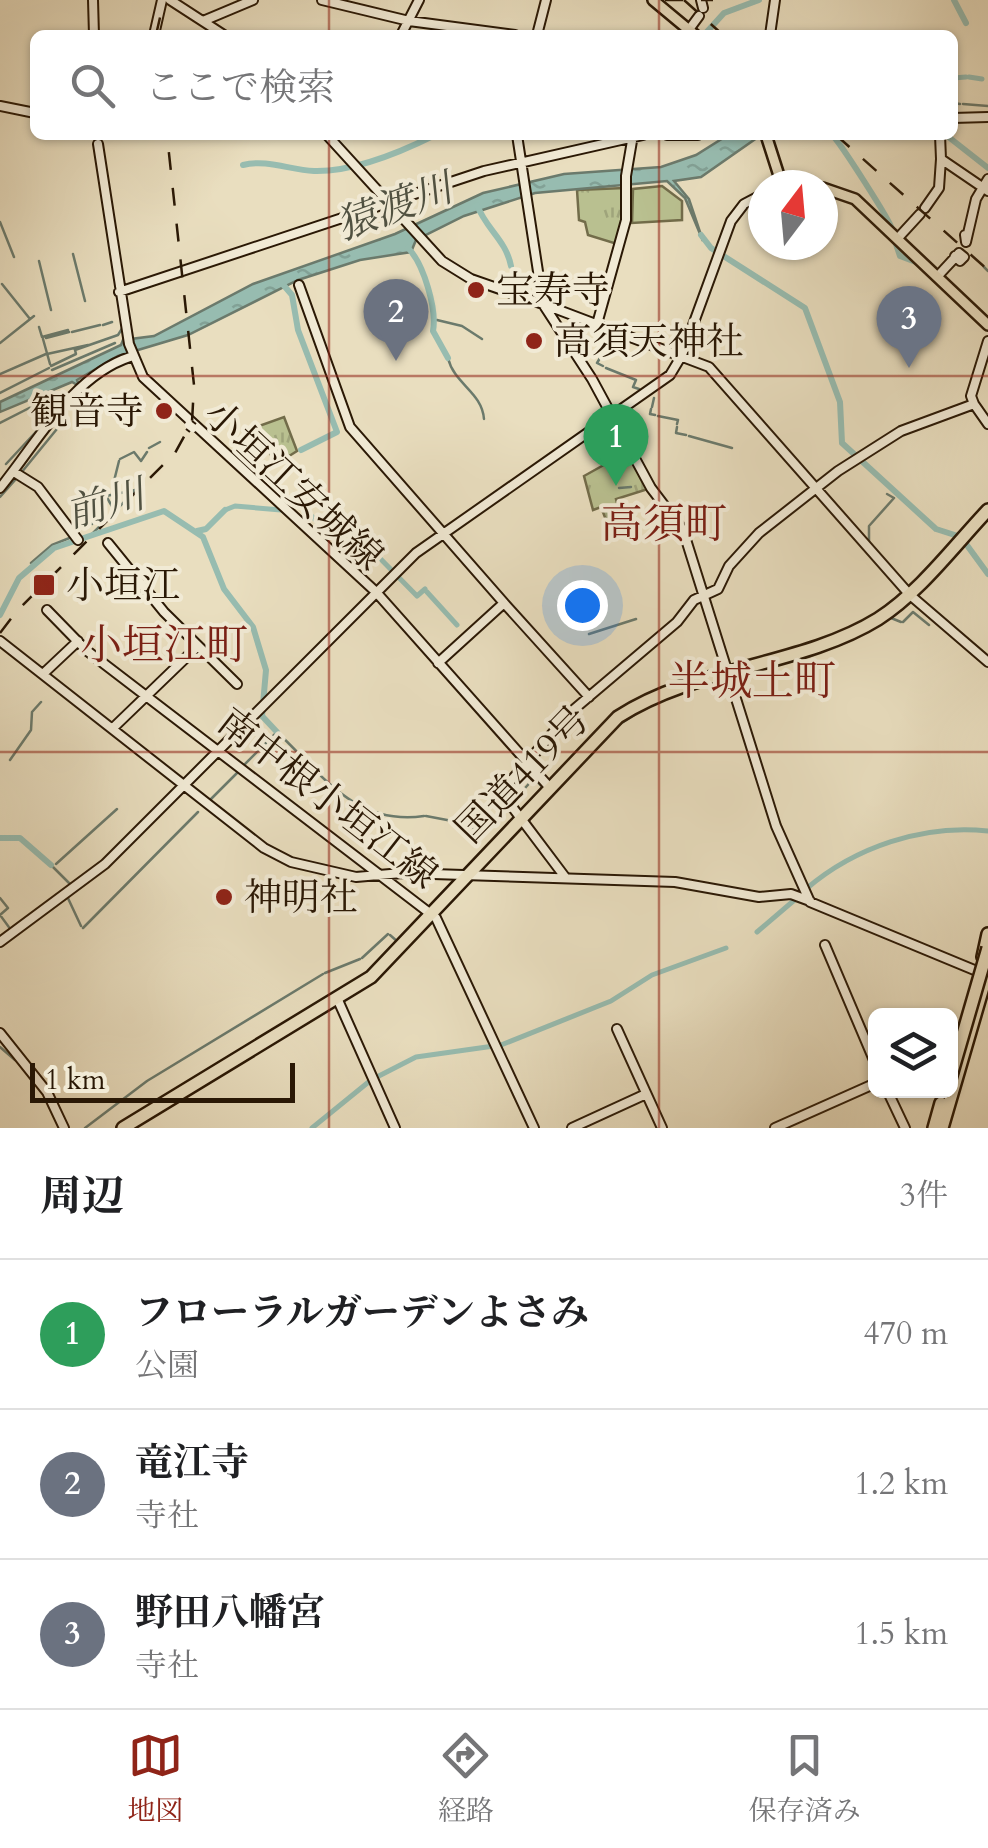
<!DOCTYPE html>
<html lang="ja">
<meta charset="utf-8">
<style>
:root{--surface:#fff;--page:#f2f2f2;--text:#202124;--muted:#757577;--line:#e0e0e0;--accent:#8f2418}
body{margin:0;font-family:Cardo,"Noto Serif JP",serif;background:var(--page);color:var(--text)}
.controls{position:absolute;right:30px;bottom:30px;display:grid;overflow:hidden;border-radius:15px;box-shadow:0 2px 8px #0004}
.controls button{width:90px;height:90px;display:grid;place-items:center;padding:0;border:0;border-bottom:2px solid var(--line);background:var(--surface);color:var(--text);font:50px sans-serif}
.compass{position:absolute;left:748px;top:170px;width:90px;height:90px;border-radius:50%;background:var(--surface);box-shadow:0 2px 8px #0004;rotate:16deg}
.scale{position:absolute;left:30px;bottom:25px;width:265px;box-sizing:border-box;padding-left:10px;border:5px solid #2a1805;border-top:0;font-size:28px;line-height:35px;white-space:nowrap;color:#2a1805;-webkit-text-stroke:8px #f1ead5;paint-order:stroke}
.you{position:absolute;left:582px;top:605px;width:35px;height:35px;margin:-25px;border:8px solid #fff;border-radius:50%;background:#1a73e8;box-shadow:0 0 0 15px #1a73e833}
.badge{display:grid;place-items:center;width:65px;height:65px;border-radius:50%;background:var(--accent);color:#fff;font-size:32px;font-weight:700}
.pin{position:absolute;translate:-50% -82px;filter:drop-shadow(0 2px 5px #0008)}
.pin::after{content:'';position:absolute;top:52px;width:35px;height:30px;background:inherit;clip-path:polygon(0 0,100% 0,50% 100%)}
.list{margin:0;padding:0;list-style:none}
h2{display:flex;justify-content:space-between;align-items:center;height:130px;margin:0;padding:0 40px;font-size:42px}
h2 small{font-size:32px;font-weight:400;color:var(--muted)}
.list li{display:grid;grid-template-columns:65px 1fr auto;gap:30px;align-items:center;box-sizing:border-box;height:150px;padding:0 40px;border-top:2px solid var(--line)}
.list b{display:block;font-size:38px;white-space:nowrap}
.list p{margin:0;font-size:32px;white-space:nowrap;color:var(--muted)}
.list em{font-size:32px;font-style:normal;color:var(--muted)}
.icon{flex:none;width:55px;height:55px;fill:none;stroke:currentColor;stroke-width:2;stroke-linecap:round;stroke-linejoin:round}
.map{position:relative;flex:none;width:988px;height:1128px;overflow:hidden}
.search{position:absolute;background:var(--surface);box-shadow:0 2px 8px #0004;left:30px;right:30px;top:30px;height:110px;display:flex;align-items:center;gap:25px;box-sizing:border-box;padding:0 35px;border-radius:15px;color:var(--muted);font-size:38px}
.sheet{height:580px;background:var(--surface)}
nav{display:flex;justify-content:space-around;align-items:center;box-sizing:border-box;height:140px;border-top:2px solid var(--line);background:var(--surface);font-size:28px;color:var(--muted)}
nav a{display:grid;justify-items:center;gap:5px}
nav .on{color:var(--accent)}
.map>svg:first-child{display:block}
.grass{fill:url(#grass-tufts);stroke:#726c4a;stroke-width:2.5}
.garden{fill:#b9c090;stroke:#726c4a;stroke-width:2.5}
.water{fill:url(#water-ripples);stroke:#6b7a6c;stroke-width:2.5}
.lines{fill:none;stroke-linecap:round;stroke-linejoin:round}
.stream{stroke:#6b7a6c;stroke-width:2.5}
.canal{stroke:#97bcb0;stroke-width:5}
.river{stroke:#97bcb0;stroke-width:6}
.secondary-casing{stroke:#2a1805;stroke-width:12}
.primary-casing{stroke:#2a1805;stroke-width:14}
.highway-casing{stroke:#2a1805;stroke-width:16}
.secondary{stroke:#f1ead5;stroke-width:8}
.primary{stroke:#e9debf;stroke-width:9}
.highway{stroke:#e9debf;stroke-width:11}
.rail{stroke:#2a1805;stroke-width:2.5;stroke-dasharray:18 18;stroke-linecap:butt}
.secondary-bridge-casing{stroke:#2a1805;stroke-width:12;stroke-linecap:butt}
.highway-bridge-casing{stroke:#2a1805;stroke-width:16;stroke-linecap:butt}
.secondary-bridge{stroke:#f1ead5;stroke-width:8}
.highway-bridge{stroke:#e9debf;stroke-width:11}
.grid{fill:none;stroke:#8f2418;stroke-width:2.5;stroke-opacity:0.55}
.poi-dot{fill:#8f2418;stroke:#f1ead5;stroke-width:4}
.labels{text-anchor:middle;stroke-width:8;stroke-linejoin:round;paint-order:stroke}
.poi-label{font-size:38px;fill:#2a1805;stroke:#f1ead5;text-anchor:start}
.street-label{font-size:38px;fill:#2a1805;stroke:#f1ead5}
.water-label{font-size:40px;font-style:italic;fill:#505141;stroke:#f1ead5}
.quarter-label{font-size:42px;fill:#7a1f14;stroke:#f1ead5}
</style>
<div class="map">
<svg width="988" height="1128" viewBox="0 0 988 1128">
<defs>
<pattern id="grass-tufts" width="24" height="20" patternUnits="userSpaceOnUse" patternTransform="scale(2.5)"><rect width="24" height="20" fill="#b9c090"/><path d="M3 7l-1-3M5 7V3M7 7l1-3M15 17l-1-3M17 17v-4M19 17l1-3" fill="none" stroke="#9fa47b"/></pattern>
<pattern id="water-ripples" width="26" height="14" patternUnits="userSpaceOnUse" patternTransform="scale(2.5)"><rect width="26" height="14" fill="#97bcb0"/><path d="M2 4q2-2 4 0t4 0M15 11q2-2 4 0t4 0" fill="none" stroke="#82a196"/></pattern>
</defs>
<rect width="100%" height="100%" fill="#e9debf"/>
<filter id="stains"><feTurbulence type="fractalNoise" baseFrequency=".002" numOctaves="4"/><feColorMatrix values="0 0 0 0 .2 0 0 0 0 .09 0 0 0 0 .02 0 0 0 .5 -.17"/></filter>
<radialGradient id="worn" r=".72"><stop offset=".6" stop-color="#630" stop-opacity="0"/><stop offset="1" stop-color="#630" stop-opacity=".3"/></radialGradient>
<path class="grass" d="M624,188L625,216L617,244L588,235L585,222L579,220L577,190Z
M284,417L297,451L275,465L259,426Z
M629,451L648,489L616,499L620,515L606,520L601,507L593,510L584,476Z"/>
<path class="garden" d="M662,186L682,201V220L632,223L633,189Z"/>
<path class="water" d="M728,135H761L701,177L674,181L689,199L703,241L685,198L667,181L535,193L464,216L416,240L411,252L360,260L298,280L188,335L118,356L77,380L79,386L72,382L0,412V402L121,345L123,340L154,336L253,284L395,234L483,193L564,174L661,167L696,155Z"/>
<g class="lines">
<path class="stream" d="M953,103L960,104
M963,104L988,106
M0,222L14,257
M73,254L85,301
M236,257L276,244
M39,261L51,310
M984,267L988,271
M2,284L30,319
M118,297L205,267
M437,320L462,326L482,339
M103,325L112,322
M39,327L42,337L68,330
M594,331L610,337L608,342
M72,332L100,325
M46,338L69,332
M43,339L50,364
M0,343L34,316
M47,354L88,345
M602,355L607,345
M448,358C454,384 482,392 484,419
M600,358L597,363L603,366
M51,366L76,354L75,350L118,335L123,327
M606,368L636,380L633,387L639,389
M52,370L115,343
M0,374L46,354
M0,393L49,368
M89,395L88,403L102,410
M652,407L654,398
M651,409L650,414L655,415
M658,416L678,420L677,424
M0,423L41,402L52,415
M677,427L676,433L686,435
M689,436L732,448
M149,448L160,442
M120,459L134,452L141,461L147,452
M6,464L46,421
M21,473L61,424
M618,476L620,468
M113,485L119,461
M619,488L631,487
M0,497L16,479
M113,508L106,496L135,490
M92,524L87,513L92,503L99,502L105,517
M92,534L136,490
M869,544V526L894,498L887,494
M31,563L52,545L72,537
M891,618L901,622
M903,622L913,612L929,625
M589,634L636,619
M679,694L724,679
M617,726L636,714
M10,760L31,730L32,712L41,702
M244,765L277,732C322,774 354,826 424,816
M211,799L238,772
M426,816L468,824L483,835L534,778L543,788
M56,864L117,809
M51,865L71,885
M66,894L81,926
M0,898L8,908L0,915L11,930
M83,928L198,812
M390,935L398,942
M362,958L388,934
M325,973L360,959
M0,1047L15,1060
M85,1128L147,1081L323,974"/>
<path class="canal" d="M969,77L982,79
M953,78L966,77
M290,507L299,504L348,551L362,540L417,596L425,589
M225,510L235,506L281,510
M427,592L457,625
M806,889C855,847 923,824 988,831
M757,932L798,897
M312,1128L371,1080L416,1057L501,1045L611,1001L652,975L726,948"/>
<path class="river" d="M954,0L966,23
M704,35L724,13L759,0
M832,135C840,142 891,222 892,229
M946,135L988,168
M243,165C267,159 290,170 314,171C354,172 399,153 435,135
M477,205C486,229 506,240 511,266
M701,235L711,248L805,308L840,402L842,443L936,529L961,537L988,574
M895,241L900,256L921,264
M408,248C424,264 437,310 433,331L448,358
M280,281L292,295L298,330L337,432L301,450
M197,531L206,529L225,510
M0,615L19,578L54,548L164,511L203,537L224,589L253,627L266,670L262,716L277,732
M0,838H20L51,865"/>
<defs>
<path id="secondary" d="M93,0L94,35
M170,0L224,35
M322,0L409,21L515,35
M701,0L703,8
M203,21L253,0
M154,35L162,0
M401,35L419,0
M537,35L546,0
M685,35L699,16
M770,35L775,0
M0,106L35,113
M953,118L988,117
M327,135L442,261L471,279L543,304L592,379L651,488L683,530L776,826L810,902L984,974
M517,135L543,304L709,367L910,595L988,662
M667,135H698
M940,135L941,159L988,191
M98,144L129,344L143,377L376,592L551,789
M925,208L939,188L941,159
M965,235L966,242L976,199L988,179
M898,238L920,214
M938,276C945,268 952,261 959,253L964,257L960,261L955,256
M299,285L350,427L504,603L438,663
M119,292L484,171L643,135
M597,324L626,220V176L633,135
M974,404L988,424
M14,472L38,487L78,540
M0,488C37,443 72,376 130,357
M108,543L164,612L237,684
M504,603L589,697
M47,610L86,650L436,918L534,1128
M0,641L264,848L291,862L356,877L402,873L675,882L759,897L791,894L810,901
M44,673L78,641
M113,728L198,646
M565,877L501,792L572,711L677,622L694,600L718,589L729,566L759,533L838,471L901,431L974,404L971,396L988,341
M0,942L105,864L416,553L670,375L682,355L731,221L744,204L763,194
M825,945L876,1065
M337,998L395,1128
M617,1029L662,1128
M0,1033L47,1092L64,1128
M887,1090L905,1128
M572,1128L646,1094
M775,1128L876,1083"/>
<path id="primary" d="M653,0L695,35
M766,135L782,185
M823,188L855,199L988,325"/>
<path id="highway" d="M983,957L988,934
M123,1128L371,977L618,717C697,666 802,666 878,619C920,592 954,546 988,510
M934,1128L941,1103
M942,1128L988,970"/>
</defs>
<use href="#secondary" class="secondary-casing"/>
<use href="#primary" class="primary-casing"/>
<use href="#highway" class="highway-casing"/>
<use href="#secondary" class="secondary"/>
<use href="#primary" class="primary"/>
<use href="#highway" class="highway"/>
<path class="rail" d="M665,0H713
M684,0L723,35
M156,35L164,0
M836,135L988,270
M0,633L16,612L175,453L192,422L194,385L167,135"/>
<defs>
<path id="secondary-bridge" d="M189,425L193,428"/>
<path id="highway-bridge" d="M950,1079L988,948"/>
</defs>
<use href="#secondary-bridge" class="secondary-bridge-casing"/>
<use href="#highway-bridge" class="highway-bridge-casing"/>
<use href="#secondary-bridge" class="secondary-bridge"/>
<use href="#highway-bridge" class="highway-bridge"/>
</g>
<path class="grid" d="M329,0V35M659,0V35M329,135V1128M659,135V1128M0,376H988M0,752H988"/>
<g class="poi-dot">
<circle cx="476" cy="290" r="10"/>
<circle cx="534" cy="341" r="10"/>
<circle cx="164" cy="411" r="10"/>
<rect x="32" y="573" width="24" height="24" rx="5"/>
<circle cx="224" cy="897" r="10"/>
</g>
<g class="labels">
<g class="poi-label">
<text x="496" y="303">宝寿寺</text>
<text x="554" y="354">高須天神社</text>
<text x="144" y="424" text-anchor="end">観音寺</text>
<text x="66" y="598">小垣江</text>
<text x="244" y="910">神明社</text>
</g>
<g class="street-label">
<text transform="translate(294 485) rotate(43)" y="13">小垣江安城線</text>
<text transform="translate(522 774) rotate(-46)" y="13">国道419号</text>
<text transform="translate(328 798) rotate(38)" y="13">南中根小垣江線</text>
</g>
<g class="water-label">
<text transform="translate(394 206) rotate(-20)" y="14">猿渡川</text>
<text transform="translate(105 503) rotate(-16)" y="14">前川</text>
</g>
<g class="quarter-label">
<text x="664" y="538">高須町</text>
<text x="164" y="659">小垣江町</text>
<text x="752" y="695">半城土町</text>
</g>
</g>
<rect width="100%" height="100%" filter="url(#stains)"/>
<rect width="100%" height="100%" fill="url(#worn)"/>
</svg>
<div class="controls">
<button><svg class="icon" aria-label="layers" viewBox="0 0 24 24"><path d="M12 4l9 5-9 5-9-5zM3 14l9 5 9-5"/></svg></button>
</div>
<svg class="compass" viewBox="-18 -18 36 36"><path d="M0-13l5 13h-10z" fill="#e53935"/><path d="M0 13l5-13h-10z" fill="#757577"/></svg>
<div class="scale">1 km</div>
<div class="you"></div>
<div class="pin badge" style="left:616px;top:486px;background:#2e9e5b">1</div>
<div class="pin badge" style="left:396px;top:361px;background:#6b7280">2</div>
<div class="pin badge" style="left:909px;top:368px;background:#6b7280">3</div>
<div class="search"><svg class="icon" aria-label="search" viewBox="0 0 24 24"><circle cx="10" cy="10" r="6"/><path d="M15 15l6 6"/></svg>ここで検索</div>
</div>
<section class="sheet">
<h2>周辺<small>3件</small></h2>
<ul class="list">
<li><span class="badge" style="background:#2e9e5b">1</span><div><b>フローラルガーデンよさみ</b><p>公園</p></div><em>470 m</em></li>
<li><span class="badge" style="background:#6b7280">2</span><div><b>竜江寺</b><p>寺社</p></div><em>1.2 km</em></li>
<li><span class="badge" style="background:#6b7280">3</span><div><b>野田八幡宮</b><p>寺社</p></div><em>1.5 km</em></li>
</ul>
</section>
<nav>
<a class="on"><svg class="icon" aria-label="map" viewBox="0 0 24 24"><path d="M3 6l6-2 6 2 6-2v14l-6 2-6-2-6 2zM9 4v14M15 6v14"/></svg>地図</a>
<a><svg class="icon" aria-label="directions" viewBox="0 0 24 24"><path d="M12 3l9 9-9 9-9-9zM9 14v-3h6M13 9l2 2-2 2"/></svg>経路</a>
<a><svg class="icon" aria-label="saved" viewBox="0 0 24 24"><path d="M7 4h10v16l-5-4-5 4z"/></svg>保存済み</a>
</nav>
